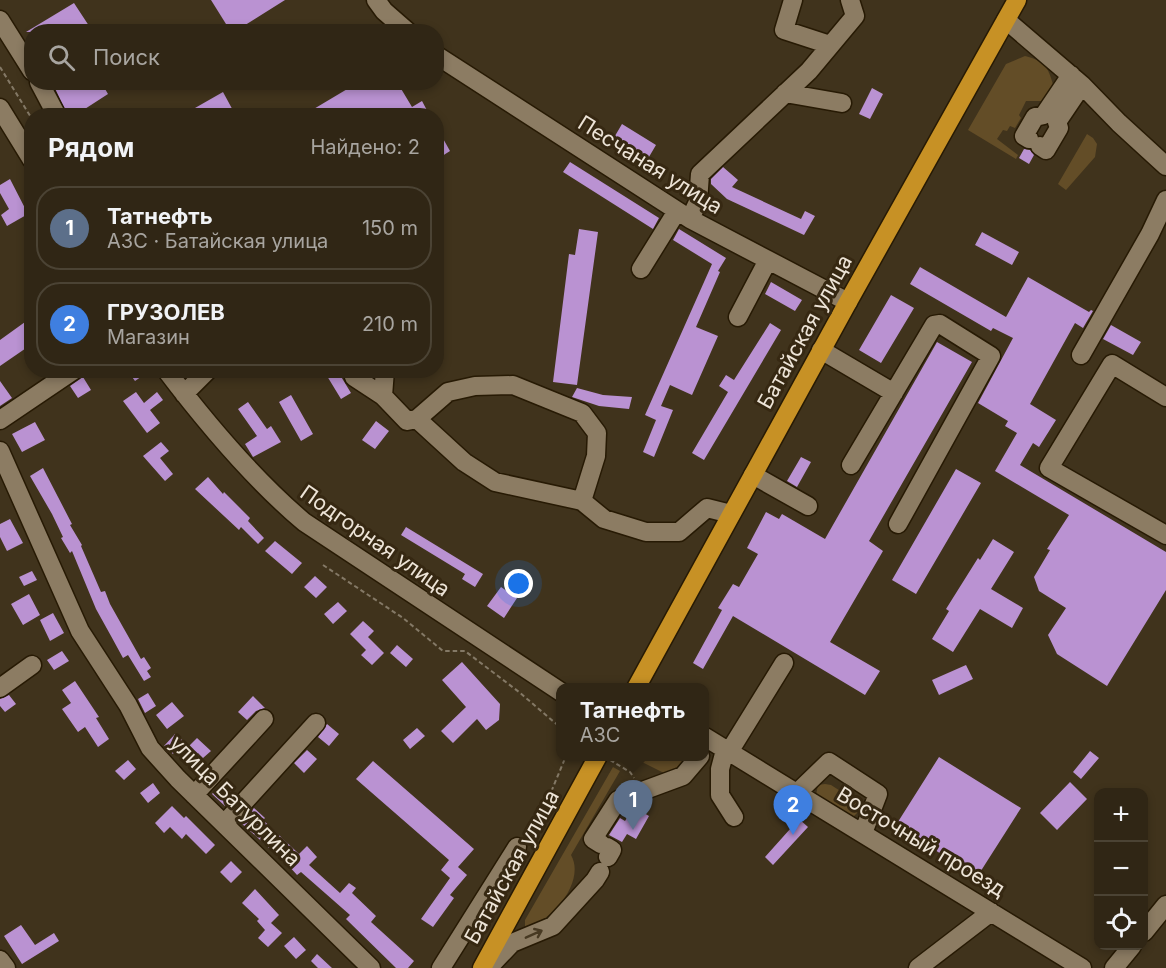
<!DOCTYPE html>
<html lang="ru">
<meta charset="utf-8">
<style>
:root{--surface:#302615;--page:#3c3222;--text:#f1f3f6;--muted:#a8a5a0;--line:#4b4334;--accent:#d69bfa}
body{margin:0;font-family:Inter,sans-serif;background:var(--page);color:var(--text)}
.controls{position:absolute;right:18px;bottom:18px;display:grid;overflow:hidden;border-radius:12px;box-shadow:0 3px 9px #0003}
.controls button{width:54px;height:54px;display:grid;place-items:center;padding:0;border:0;border-bottom:2px solid var(--line);background:var(--surface);color:var(--text);font:30px sans-serif}
.you{position:absolute;left:519px;top:584px;width:21px;height:21px;margin:-15px;border:4px solid #fff;border-radius:50%;background:#1a73e8;box-shadow:0 0 0 9px #1a73e833}
.badge{display:grid;place-items:center;width:39px;height:39px;border-radius:50%;background:var(--accent);color:#fff;font-size:20px;font-weight:700}
.pin{position:absolute;translate:-50% -50px;filter:drop-shadow(0 2px 3px #0008)}
.pin::after{content:'';position:absolute;top:32px;width:21px;height:18px;background:inherit;clip-path:polygon(0 0,100% 0,50% 100%)}
.popup{position:absolute;left:556px;top:683px;width:153px;height:78px;box-sizing:border-box;display:grid;place-content:center;border-radius:12px;background:var(--surface);filter:drop-shadow(0 2px 4px #0005);font-size:20px;white-space:nowrap;color:var(--muted)}
.popup b{font-size:22px;color:var(--text)}
.popup::after{content:'';position:absolute;left:50%;top:100%;margin-left:-12px;border:12px solid transparent;border-top-color:var(--surface)}
.list{margin:0;padding:0;list-style:none}
h2{display:flex;justify-content:space-between;align-items:center;height:78px;margin:0;padding:0 24px;font-size:26px}
h2 small{font-size:20px;font-weight:400;color:var(--muted)}
.list li{display:grid;grid-template-columns:39px 1fr auto;gap:18px;align-items:center;box-sizing:border-box;height:84px;margin:0 12px 12px;padding:0 12px;border:2px solid var(--line);border-radius:24px}
.list b{display:block;font-size:22px;white-space:nowrap}
.list p{margin:0;font-size:20px;white-space:nowrap;color:var(--muted)}
.list em{font-size:20px;font-style:normal;color:var(--muted)}
.icon{flex:none;width:33px;height:33px;fill:none;stroke:currentColor;stroke-width:2;stroke-linecap:round;stroke-linejoin:round}
.map{position:relative;flex:none;width:1166px;height:968px;overflow:hidden}
.search{position:absolute;background:var(--surface);box-shadow:0 3px 9px #0003;left:24px;top:24px;width:420px;height:66px;display:flex;align-items:center;gap:15px;box-sizing:border-box;padding:0 21px;border-radius:24px;color:var(--muted);font-size:22px}
.panel{position:absolute;background:var(--surface);box-shadow:0 3px 9px #0003;left:24px;top:108px;width:420px;height:270px;border-radius:24px}
.map>svg:first-child{display:block}
.green{fill:#634d27}
.building{fill:#ba92d2}
.lines{fill:none;stroke-linecap:round;stroke-linejoin:round}
.minor-casing{stroke:#271a04;stroke-width:21}
.highway-casing{stroke:#271a04;stroke-width:21}
.path{stroke:#847966;stroke-width:2;stroke-dasharray:4.5 3;stroke-linecap:butt}
.minor{stroke:#8c7c63;stroke-width:18}
.highway{stroke:#c79125;stroke-width:18}
.oneway{stroke:#473922}
.labels{text-anchor:middle;stroke-width:6;stroke-linejoin:round;paint-order:stroke}
.street-label{font-size:21px;fill:#ede4d7;stroke:#362812}
</style>
<div class="map">
<svg width="1166" height="968" viewBox="0 0 1166 968">
<rect width="100%" height="100%" fill="#40331c"/>
<path class="green" d="M1025,56C1046,61 1049,69 1054,88L1045,101H1026L1019,115L1021,118L1015,128L1010,126L1007,131L1003,130L997,139L1018,155L1016,159L968,130L1006,64Z
M1087,134L1093,138L1097,144L1095,157L1066,190L1058,184Z
M632,757H691L686,765L666,774Z
M613,767L620,771L571,855C586,881 552,923 525,927V920Z
M825,784L831,785L856,801L859,811L852,818L816,795L818,785Z"/>
<path class="building" d="M211,0H285L234,32H231Z
M74,3L93,32H26Z
M52,82H101L108,94L74,116H68Z
M359,82H397L412,107L422,101L430,116H302Z
M872,88L883,94L870,119L859,114Z
M223,92L236,116H181Z
M622,124L656,145L646,162L612,141Z
M436,126L450,151L436,160Z
M1024,149L1030,150L1034,155L1029,164L1019,158Z
M570,162L659,218L653,229L563,172Z
M723,167L738,180L732,187L801,219L805,211L815,216L804,235L727,199L711,184V179Z
M10,179L28,214L7,226L1,215L9,209L0,193V185Z
M579,229L598,232L577,385L553,382L569,254L575,255Z
M679,229L726,258L718,271L720,272L696,327L718,336L692,395L670,385L661,406L673,410L654,457L643,452L656,420L645,415L712,264L673,240Z
M982,232L1019,252L1012,265L975,245Z
M920,267L1006,317L1028,277L1089,312L1091,310L1093,311L1083,328L1075,323L1030,404L1056,420L1039,447L1033,443L1020,465L1166,552V590L1107,686L1057,654L1048,635L1066,608L1039,591L1034,577L1050,550L1047,549L1069,515L995,471L1017,433L1005,426L1008,421L978,403L1013,338L993,328L991,331L910,284Z
M771,282L802,300L795,311L765,294Z
M891,295L914,308L881,363L859,350Z
M25,322L32,331V344L0,366V340Z
M770,323L781,330L704,460L692,453L728,392L719,386L726,375L734,380Z
M1111,325L1141,342L1133,355L1103,339Z
M937,342L972,362L869,541L883,551L830,642L880,671L865,695L733,616L703,669L693,663L722,610L718,608L733,584L739,587L758,554L747,548L766,512L779,519L782,514L825,539Z
M127,370H151L135,381Z
M335,370H337L351,393L341,399L327,376Z
M83,377L91,390L78,398L70,386Z
M0,381L12,398L0,406Z
M577,388L603,395L632,397L629,409L599,406L572,397Z
M136,392L144,403L157,392L163,400L150,410L160,423L147,433L123,401Z
M291,395L313,434L301,441L279,402Z
M248,402L267,429L271,426L281,442L253,457L245,444L257,436L238,409Z
M376,421L389,431L375,449L362,440Z
M35,422L45,440L22,452L12,434Z
M161,442L169,451L160,458L173,474L165,481L143,456Z
M801,457L811,462L797,487L787,481Z
M43,468L72,524L70,525L82,545L81,546L101,592L105,591L110,604L141,659L144,657L151,668L147,671L151,677L144,681L128,655L123,658L111,636L96,609L72,551L70,553L61,538L63,537L52,514L30,476Z
M956,469L981,483L916,594L892,580Z
M208,477L223,494L224,492L250,518L248,521L264,538L258,544L241,527L239,530L195,489Z
M10,519L23,543L7,551L0,537V524Z
M406,527L483,574L475,587L462,579L465,574L401,535Z
M993,539L1014,552L991,589L1023,608L1012,628L980,609L953,652L932,639L949,611L946,609L978,558L980,560Z
M275,541L302,563L292,574L265,551Z
M32,571L37,580L24,586L19,577Z
M315,576L327,587L316,598L304,587Z
M501,587L517,598L504,618L487,606Z
M29,594L40,615L23,625L11,604Z
M338,602L347,611L333,624L324,614Z
M53,613L64,633L50,641L40,620Z
M363,621L374,631L368,637L384,653L372,665L361,655L366,650L350,634Z
M397,645L413,659L406,667L390,653Z
M62,651L69,661L54,670L47,660Z
M462,662L500,704L499,720L486,730L477,719L453,743L441,731L466,707L442,680Z
M966,665L973,679L939,695L932,680Z
M75,681L99,717L96,718L109,739L98,747L85,727L78,732L62,709L71,703L62,690Z
M148,693L156,706L145,713L138,699Z
M9,695L16,704L5,712L0,706V699Z
M253,696L265,708L256,711L247,720L238,712Z
M172,702L184,716L167,729L156,715Z
M327,724L339,734L329,746L318,737Z
M417,728L425,736L410,749L403,740Z
M175,734L189,746L197,738L211,751L203,758L198,753L188,764L175,752L173,754L164,746Z
M307,750L317,759L304,773L294,763Z
M1090,751L1099,758L1081,779L1073,772Z
M939,757L1021,808L977,877L896,825Z
M128,760L136,769L124,780L115,771Z
M373,761L474,849L458,867L467,875L450,895L454,898L433,927L421,919L450,878L441,870L449,860L356,779Z
M1070,782L1087,799L1057,830L1040,813Z
M153,783L160,793L148,803L140,793Z
M222,783L235,795L225,806L212,794Z
M172,806L184,818L186,816L215,845L206,854L186,834L182,839L170,827L164,833L155,823Z
M634,807L649,816L636,839L627,834L622,842L609,835L620,818L625,821Z
M254,808L265,818L263,820L299,854L307,846L317,857L309,865L340,893L349,883L356,888L352,893L376,916L371,922L414,961L408,968H396L346,919L350,915L301,872L297,875L278,854L277,855L241,823Z
M799,819L808,827L773,865L765,857Z
M231,861L242,872L231,883L220,872Z
M255,889L279,915L271,923L282,933L268,947L258,938L265,930L257,921L259,919L242,903Z
M21,925L35,945L54,933L59,941L22,964L4,936Z
M294,937L306,950L296,959L284,946Z
M317,954L332,968H318L311,961Z"/>
<g class="lines">
<defs>
<path id="minor" d="M376,0L384,11L408,32
M793,0L784,30L830,45
M0,20L32,71
M1006,20L1082,85L1119,123L1166,166
M436,55L690,219L848,302
M39,82L57,116
M785,93L842,103
M0,108L32,160
M1029,139L1024,136L1035,117L1044,115L1071,75
M1040,146L1046,150L1059,128L1057,122L1082,85
M690,219L698,202L700,174L809,71L855,16L850,0
M641,269L677,211
M738,317L768,260
M821,350L894,393
M1081,355L1150,234L1166,200
M166,370C207,424 252,478 304,522L561,692
M354,377L383,396L407,421L417,419L448,392L475,386L513,385L582,413L597,433L596,456L582,501L604,519L646,532H679L707,508L731,514
M184,394L208,370
M383,396L385,370
M1166,397L1112,364L1049,468L1166,535
M417,419L464,462L495,482L582,501
M0,420L74,370
M0,451L80,631L128,705L150,748L178,779L371,968
M851,465L934,325L940,324L991,356L898,524
M753,475L808,506
M0,688L32,665
M705,737L1082,968
M725,750L720,769V795L734,817
M729,752L784,663
M797,793L829,762L878,794L863,833
M194,795L264,719
M224,824L316,723
M601,844L593,839L618,800L683,776L700,756
M607,847L612,850L608,857
M1144,932L1166,905
M0,960L6,968
M441,968L517,847
M488,968L512,943L553,926L595,880L600,872
M918,968L991,912
M1114,968L1132,946"/>
<path id="highway" d="M636,688L848,302L1017,0
M482,968L598,756"/>
</defs>
<use href="#minor" class="minor-casing"/>
<use href="#highway" class="highway-casing"/>
<path class="path" d="M0,67L32,119
M323,565L403,618L443,651H465L519,692L561,728
M610,760L630,772L634,778
M613,762L616,756
M524,836L549,797L566,756"/>
<use href="#minor" class="minor"/>
<use href="#highway" class="highway"/>
</g>
<defs><path id="oneway-shaft" d="M-6 0H5M1.5-3L5.5 0L1.5 3" fill="none" stroke-width="1.6" stroke-linecap="round" stroke-linejoin="round" transform="scale(1.5)"/></defs>
<use class="oneway" href="#oneway-shaft" transform="translate(534 934) rotate(-24)"/>
<g class="labels">
<g class="street-label">
<text transform="translate(650 165) rotate(32)" y="7">Песчаная улица</text>
<text transform="translate(805 332) rotate(-61)" y="7">Батайская улица</text>
<text transform="translate(375 541) rotate(35)" y="7">Подгорная улица</text>
<text transform="translate(235 801) rotate(45)" y="7">улица Батурлина</text>
<text transform="translate(921 842) rotate(31)" y="7">Восточный проезд</text>
<text transform="translate(512 867) rotate(-61)" y="7">Батайская улица</text>
</g>
</g>
</svg>
<div class="controls">
<button>+</button>
<button>−</button>
<button><svg class="icon" aria-label="locate" viewBox="0 0 24 24"><circle cx="12" cy="12" r="6"/><path d="M12 2v4M12 18v4M2 12h4M18 12h4"/></svg></button>
</div>
<div class="you"></div>
<div class="pin badge" style="left:633px;top:830px;background:#5c6f8a">1</div>
<div class="popup"><b>Татнефть</b>АЗС</div>
<div class="pin badge" style="left:793px;top:835px;background:#3f7fe0">2</div>
<div class="search"><svg class="icon" aria-label="search" viewBox="0 0 24 24"><circle cx="10" cy="10" r="6"/><path d="M15 15l6 6"/></svg>Поиск</div>
<section class="panel">
<h2>Рядом<small>Найдено: 2</small></h2>
<ul class="list">
<li><span class="badge" style="background:#5c6f8a">1</span><div><b>Татнефть</b><p>АЗС · Батайская улица</p></div><em>150 m</em></li>
<li><span class="badge" style="background:#3f7fe0">2</span><div><b>ГРУЗОЛЕВ</b><p>Магазин</p></div><em>210 m</em></li>
</ul>
</section>
</div>
